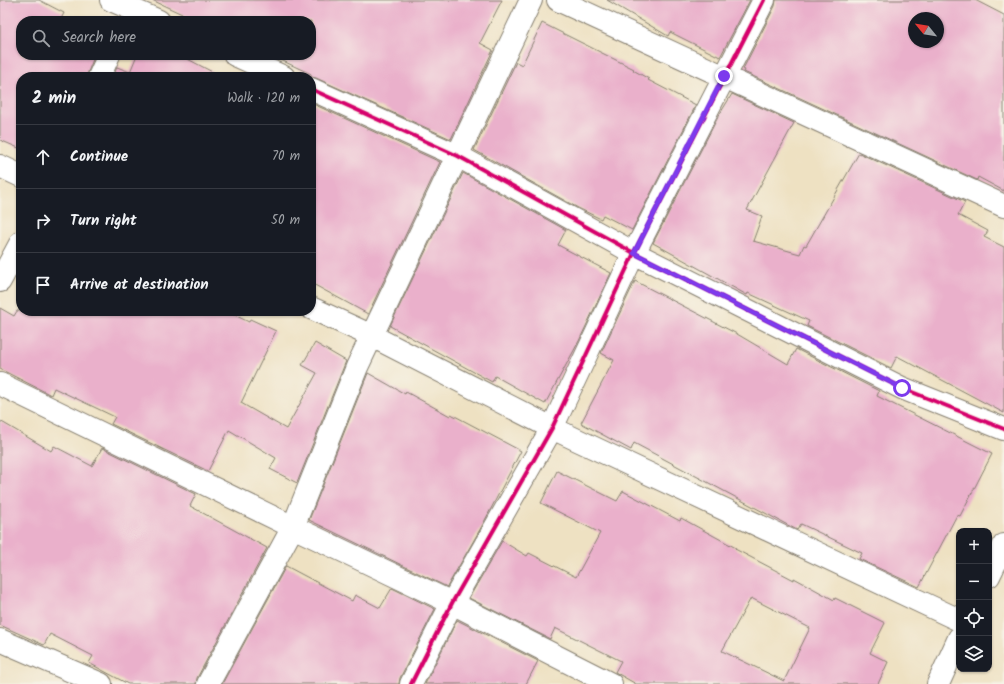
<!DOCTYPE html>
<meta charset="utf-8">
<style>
:root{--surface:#171b24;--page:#242831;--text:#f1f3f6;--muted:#9ea1a6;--line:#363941}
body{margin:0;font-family:Kalam,sans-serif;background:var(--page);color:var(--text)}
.controls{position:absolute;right:12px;bottom:12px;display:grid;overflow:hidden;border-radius:8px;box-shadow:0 1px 3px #0004}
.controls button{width:36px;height:36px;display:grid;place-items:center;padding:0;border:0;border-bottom:1px solid var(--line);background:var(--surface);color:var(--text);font:20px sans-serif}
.compass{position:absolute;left:908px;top:12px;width:36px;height:36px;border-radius:50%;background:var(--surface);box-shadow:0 1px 3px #0004;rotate:300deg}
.stop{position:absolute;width:12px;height:12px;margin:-9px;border:3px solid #7c3aed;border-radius:50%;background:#fff}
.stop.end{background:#7c3aed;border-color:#fff;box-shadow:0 1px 4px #0008}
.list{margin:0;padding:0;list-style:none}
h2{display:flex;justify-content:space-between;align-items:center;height:52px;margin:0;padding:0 16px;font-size:17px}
h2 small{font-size:13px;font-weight:400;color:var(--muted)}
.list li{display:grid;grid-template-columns:26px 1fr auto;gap:12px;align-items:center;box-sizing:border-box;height:64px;padding:0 16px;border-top:1px solid var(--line)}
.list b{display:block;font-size:15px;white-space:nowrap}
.list em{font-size:13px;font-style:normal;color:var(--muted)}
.icon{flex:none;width:22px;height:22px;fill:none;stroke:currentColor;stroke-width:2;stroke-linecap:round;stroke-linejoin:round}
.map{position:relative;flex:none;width:1004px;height:684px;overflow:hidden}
.search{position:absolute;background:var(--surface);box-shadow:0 1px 3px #0004;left:16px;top:16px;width:300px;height:44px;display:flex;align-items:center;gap:10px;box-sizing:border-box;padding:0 14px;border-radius:16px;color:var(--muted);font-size:15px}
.panel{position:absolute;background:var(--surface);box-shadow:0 1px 3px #0004;left:16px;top:72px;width:300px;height:244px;border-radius:16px}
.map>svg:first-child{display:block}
.building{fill:#eab0cb;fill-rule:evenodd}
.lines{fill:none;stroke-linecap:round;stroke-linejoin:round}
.street-casing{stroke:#857e6f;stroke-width:24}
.secondary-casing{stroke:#857e6f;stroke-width:24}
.street{stroke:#fff;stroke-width:22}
.secondary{stroke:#fff;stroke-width:22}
.cycleway-casing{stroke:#f7f3e8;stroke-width:6}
.cycleway{stroke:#d6006c;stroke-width:4}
.route{stroke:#7c3aed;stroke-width:5}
</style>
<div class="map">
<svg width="1004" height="684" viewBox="0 0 1004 684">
<rect width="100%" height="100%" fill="#f7f3e8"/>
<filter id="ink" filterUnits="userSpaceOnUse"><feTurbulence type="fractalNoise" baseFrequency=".025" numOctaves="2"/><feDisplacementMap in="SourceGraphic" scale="8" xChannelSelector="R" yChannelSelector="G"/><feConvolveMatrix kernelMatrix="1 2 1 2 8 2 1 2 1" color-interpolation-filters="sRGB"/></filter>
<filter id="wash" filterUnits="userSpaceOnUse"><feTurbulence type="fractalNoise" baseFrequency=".012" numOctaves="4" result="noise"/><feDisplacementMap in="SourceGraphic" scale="16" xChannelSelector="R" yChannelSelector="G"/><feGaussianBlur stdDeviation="0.9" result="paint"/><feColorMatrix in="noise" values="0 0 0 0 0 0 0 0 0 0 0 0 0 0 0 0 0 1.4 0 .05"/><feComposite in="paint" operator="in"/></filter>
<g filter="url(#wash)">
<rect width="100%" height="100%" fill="#eee1c2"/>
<g id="blocks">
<path class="building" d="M0,0H39L64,13L60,21H21V55H91L94,57L88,72L87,77H21V149L0,140Z
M152,0H502L480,43L493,50L451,139L316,78L311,77V74L270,55H311V21H197Z
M607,0H750L720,57L670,32L668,36Z
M776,0H975L1004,15V191L978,177L977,180L744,72L745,70L743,69L775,6ZM914,18H938V42H914Z
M542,23L634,69L633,70L649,79L648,80L696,105L632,230L603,215L601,219L578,208L474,150L516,62L522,65Z
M137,55H180L222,77H113L117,67L130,72Z
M732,94L794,123L747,210L762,216L753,241L800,254L804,245L806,246L859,153L965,202L958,215L988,231L984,237L1004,247V413L897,356L891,368L807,326L809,321L748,293L747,295L653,243L718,117Z
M311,103L440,162L368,314L311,283Z
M463,173L566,230L558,245L611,273L579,341L545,404L495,376L492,382L390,326Z
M635,281L737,334L788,364L796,349L879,391L877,396L992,454L960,516L957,515L919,587L859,559L862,553L801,524L797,530L634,443L631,450L581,423L614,360L601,353Z
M0,308L14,316L17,311H226L249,322L250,319L276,331L241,403L286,429L317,373L302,365L315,343L346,361L297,483L270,469L276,458L229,430L208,471L111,424L115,417L54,388L51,395L0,369Z
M368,373L405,394L406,392L450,416L451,414L521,451L482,526L447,587L309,520Z
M0,421L51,451L54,446L92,466L102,448L196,494L190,506L267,548L197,678L196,684H128L89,663L93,656L50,634L44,645L0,625Z
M557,471L617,501L623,491L680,521L681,518L736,548L735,549L794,580V578L834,600L835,598L885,623L870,653L888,662L878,684H636L615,672L621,661L555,628L550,639L469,598L502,541L527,556L529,553L576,577L600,533L541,503ZM751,598L810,628L784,681L722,651Z
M286,566L352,601L355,595L380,608L392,588L435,609L400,678L399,684H222Z
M457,620L538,661L526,684H425Z"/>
</g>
</g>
<g filter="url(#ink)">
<use href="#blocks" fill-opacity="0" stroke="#857e6f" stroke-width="1"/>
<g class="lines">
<defs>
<path id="street" d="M111,0L159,21
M558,0L1004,206
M235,55L284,77
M99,77L109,55
M311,89L458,156L634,253L902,388L1004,429
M0,166L21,176
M0,281L21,242
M311,308L372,336L552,428L959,620
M0,384L293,527L452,603L611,684
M0,640L101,684
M208,684L293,527L357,367L531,0
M411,684L452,603L552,428L634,253L764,0"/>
<path id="secondary" d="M989,576L1004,545
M938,684L959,638"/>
</defs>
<use href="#street" class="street-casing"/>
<use href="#secondary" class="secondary-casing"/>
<use href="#street" class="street"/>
<use href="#secondary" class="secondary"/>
<defs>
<path id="cycleway" d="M311,89L458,156L634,253L902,388L1004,429
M411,684L452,603L552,428L634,253L764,0"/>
</defs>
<use href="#cycleway" class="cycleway-casing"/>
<use href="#cycleway" class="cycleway"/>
</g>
</g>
<g class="lines" filter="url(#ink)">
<path class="route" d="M724,76L634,253L902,388"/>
</g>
</svg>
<div class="controls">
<button>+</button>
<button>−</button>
<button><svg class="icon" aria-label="locate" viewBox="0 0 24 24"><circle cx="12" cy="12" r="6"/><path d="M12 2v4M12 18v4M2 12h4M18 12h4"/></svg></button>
<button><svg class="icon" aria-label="layers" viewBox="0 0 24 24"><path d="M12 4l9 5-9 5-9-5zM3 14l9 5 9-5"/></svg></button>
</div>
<svg class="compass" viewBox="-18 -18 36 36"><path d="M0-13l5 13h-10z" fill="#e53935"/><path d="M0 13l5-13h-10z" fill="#9ea1a6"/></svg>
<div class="stop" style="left:902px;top:388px"></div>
<div class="stop end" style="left:724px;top:76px"></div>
<div class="search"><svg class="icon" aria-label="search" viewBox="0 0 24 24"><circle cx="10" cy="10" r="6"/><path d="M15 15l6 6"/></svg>Search here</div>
<section class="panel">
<h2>2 min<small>Walk · 120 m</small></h2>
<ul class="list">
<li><svg class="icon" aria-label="ahead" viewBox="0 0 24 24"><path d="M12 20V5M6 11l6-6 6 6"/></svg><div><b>Continue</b></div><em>70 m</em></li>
<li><svg class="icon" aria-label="right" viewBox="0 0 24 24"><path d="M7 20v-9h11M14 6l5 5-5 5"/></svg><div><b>Turn right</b></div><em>50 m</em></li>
<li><svg class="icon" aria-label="arrive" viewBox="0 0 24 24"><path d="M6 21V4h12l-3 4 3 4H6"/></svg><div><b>Arrive at destination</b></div></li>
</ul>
</section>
</div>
